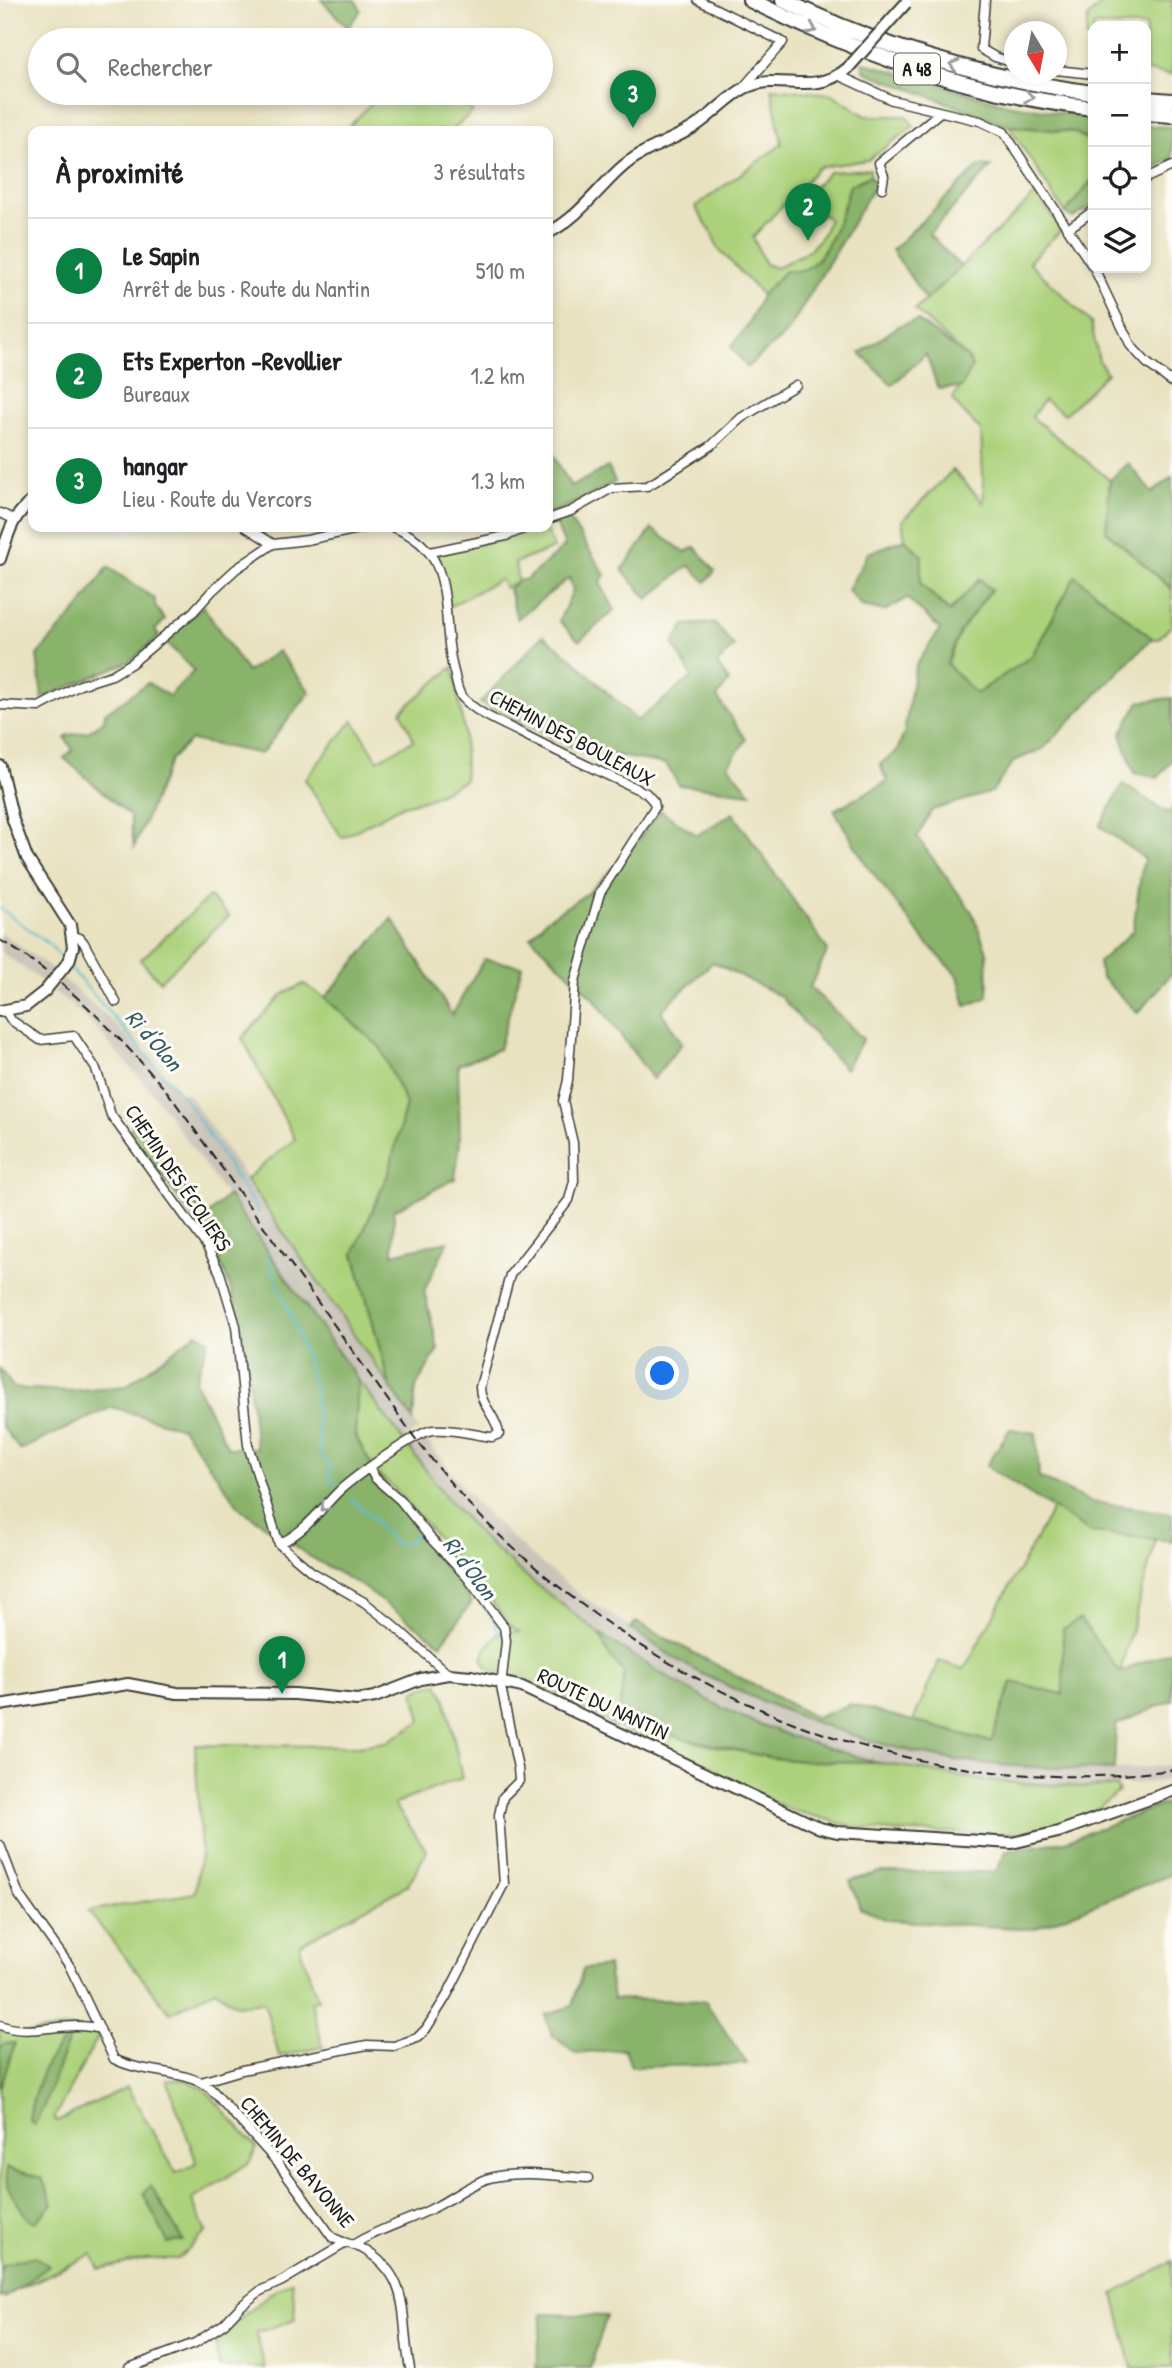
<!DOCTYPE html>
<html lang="fr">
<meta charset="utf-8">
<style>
:root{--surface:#fff;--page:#f6f6f6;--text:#202124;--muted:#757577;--line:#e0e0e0;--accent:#0b8043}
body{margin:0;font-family:"Patrick Hand",sans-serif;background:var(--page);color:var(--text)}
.controls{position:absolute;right:21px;top:21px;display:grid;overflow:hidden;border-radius:14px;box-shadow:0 4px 10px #0003}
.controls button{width:63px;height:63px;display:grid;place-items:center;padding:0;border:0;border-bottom:2px solid var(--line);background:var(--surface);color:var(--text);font:35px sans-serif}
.compass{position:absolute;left:1004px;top:21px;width:63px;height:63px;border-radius:50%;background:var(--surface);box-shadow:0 4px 10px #0003;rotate:170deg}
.you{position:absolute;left:663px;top:1374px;width:24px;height:24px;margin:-18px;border:5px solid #fff;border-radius:50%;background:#1a73e8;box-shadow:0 0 0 10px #1a73e833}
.badge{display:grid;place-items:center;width:46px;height:46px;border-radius:50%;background:var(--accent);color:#fff;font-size:23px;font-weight:700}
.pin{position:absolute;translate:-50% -58px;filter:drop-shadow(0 2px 4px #0008)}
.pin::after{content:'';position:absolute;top:37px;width:24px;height:21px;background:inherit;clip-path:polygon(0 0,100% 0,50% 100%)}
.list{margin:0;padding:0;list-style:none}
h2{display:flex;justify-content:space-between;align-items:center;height:91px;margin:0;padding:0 28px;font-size:30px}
h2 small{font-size:23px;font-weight:400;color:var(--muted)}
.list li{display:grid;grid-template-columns:46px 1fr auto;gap:21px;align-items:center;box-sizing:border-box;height:105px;padding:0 28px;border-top:2px solid var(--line)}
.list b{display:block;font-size:26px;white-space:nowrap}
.list p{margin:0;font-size:23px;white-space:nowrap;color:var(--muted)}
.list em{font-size:23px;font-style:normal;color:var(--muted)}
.icon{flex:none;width:38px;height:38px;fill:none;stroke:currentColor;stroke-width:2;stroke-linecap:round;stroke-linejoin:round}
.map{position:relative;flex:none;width:1172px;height:2368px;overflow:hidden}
.search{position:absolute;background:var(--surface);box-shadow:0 4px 10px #0003;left:28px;top:28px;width:525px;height:77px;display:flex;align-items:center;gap:18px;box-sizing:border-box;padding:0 24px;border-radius:38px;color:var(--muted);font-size:26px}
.panel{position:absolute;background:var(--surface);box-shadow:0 4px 10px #0003;left:28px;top:126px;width:525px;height:406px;border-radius:14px}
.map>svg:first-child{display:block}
.industrial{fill:#c9c3b8}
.green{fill:#acd17a;stroke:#64764b;stroke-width:2}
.forest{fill:#89b36a;stroke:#526843;stroke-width:2}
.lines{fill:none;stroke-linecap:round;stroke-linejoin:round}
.stream{stroke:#56bdd4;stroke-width:2}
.street-casing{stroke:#3b3a35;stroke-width:11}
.secondary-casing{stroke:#3b3a35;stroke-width:14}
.highway-casing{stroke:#3b3a35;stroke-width:18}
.street{stroke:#fff;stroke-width:8}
.secondary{stroke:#fff;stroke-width:10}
.highway{stroke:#fff;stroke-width:14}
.rail{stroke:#1c1c1c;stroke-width:2;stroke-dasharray:10 5;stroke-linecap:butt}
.secondary-bridge-casing{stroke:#3b3a35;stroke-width:14;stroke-linecap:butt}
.secondary-bridge{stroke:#fff;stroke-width:10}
.oneway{stroke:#999}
.labels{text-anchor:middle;stroke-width:6;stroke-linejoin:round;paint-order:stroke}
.shield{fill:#fdfcf7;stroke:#605f5e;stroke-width:2}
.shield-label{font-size:19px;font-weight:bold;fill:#1c1c1c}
.street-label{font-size:21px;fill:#1c1c1c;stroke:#fdfcf7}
.water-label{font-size:23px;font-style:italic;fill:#335c66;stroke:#fdfcf7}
</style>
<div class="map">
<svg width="1172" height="2368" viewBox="0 0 1172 2368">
<rect width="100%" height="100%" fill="#fdfcf7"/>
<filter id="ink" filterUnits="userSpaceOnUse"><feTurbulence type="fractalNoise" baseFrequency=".0143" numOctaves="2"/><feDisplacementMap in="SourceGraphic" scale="14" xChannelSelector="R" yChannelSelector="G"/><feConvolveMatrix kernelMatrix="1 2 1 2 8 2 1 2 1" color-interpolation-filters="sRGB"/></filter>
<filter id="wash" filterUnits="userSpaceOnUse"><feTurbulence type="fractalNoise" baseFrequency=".00686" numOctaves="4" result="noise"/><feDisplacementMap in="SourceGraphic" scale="28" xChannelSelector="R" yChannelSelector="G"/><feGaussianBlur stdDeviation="1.57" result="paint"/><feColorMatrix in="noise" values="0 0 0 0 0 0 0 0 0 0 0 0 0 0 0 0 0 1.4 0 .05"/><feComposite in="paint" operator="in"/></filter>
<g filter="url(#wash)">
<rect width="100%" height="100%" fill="#e8e2c0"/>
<path class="industrial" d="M0,932L54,970L44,983L0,951Z
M63,979L103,1013L142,1052L178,1092L188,1094L419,1429L402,1440L152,1092L88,1020L54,991Z
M424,1437L477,1505L527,1552L579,1594L705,1675L809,1720L893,1747L968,1762L1040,1768L1114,1770L1172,1765V1780L1116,1786L1086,1787L986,1781L876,1762L800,1739L743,1717L688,1690L600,1634L523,1574L484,1539L450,1502L408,1448Z"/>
<path class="green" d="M1105,0H1172V75L1146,71V26H1093V40L1086,38L1088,17Z
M771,88L832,94L866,116H906L914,126L868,160L819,167L753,237L765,264L776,268L810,250L823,234L829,219L822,214L817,219L811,213L815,207L805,196L829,172L870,169V176L850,185C843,209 829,256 807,268C801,272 792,271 785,271L762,295L718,248L712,233L695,207L782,144Z
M382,93H452L473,112L450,131H344Z
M1009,126L1074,132L1093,143V179L1065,213Z
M1037,193L1061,230L1029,262L1091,323L1099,361L1107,373L1065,414L1044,400L1032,417L1110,480L1106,531L1172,589V625L1158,639H1150L1075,577L1032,656L976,694L946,664L959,632L991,590L979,579L950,612L920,583L922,556L905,539L902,521L953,470L984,503L981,431L952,400L972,367L968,358L915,310Z
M534,527H544L554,548L515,563L518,581L505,588L500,579L449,607L437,554L508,537Z
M453,667L464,730L465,780L428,799L403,805L342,838L305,779L353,720L378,760L414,740L401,711Z
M209,897L229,916L160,981L140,960Z
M304,984L325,998L380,1047L406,1104L389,1172L354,1254L390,1386L246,1179L295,1139L242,1038L283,994Z
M358,1380L450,1502L484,1539L523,1574L600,1634L607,1652L624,1673L620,1708L670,1735L700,1743L772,1758L804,1761L876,1762L986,1781L1086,1787L1116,1786L1119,1792L1094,1811L1071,1822L1019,1833L902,1832L859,1828L791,1810L587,1712L538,1686L487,1668L482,1658L486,1648L499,1633L519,1632L509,1625L480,1586L391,1485L376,1473L355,1436Z
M1053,1508L1090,1532L1156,1539L1120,1672L1063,1629V1694L992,1742L913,1721L939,1661L964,1669Z
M438,1683L446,1701L462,1778L394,1804L427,1851L408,1885L299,1945L318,2000L311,2002L323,2047L279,2056L264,2002L236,2005L215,1990L170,2013L88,1911L195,1893L201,1852L195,1745L358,1746L386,1742L421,1721L414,1691Z
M0,2028C22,2040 48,2027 72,2028C80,2029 90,2033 99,2035L54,2118L57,2121L127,2087L176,2173L197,2164L167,2080H187L205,2089L257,2148L250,2162L192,2200L206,2232L178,2259H146L99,2269L92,2254L0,2298Z
M1172,2261V2368H1132L1114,2294Z
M292,2281L296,2319L256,2333L265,2368H219L215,2340L269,2294Z"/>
<path class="forest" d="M321,0H355L361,10L348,28Z
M862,62L1006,104L1093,118V143L1074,132L1009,126L865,72Z
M1146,126L1172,127V159L1146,172Z
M979,166L991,167L929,234L961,267L926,300L892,250Z
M870,176L876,183L787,333L747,367L731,347L749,323L762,295L785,271C792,271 801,272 807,268C829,256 843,209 850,185Z
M1093,179V205L1073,218L1065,213Z
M917,320L968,358L972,368L961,387L938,389L926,354L892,385L860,353L899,326Z
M548,445L571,487L608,467L615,482L575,503L548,514Z
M1128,463L1152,493L1172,477V589L1106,531L1110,480Z
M569,518L605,575L600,583L615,610L579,641L559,621L573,590L569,578L517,619L509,589L518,581L527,579L565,546L555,522Z
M652,529L685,552L695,547L715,571L706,582L689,565L648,599L622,570Z
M905,539L922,556L920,583L949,612L980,579L991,590L960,632L947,664L976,694L1032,656L1075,576L1152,638L1043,749L1014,761L992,792L932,810L917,837L972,912L987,952L988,997L966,1006L958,976L925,941L866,864L834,810L887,782L880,764L897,751L904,734L915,667L940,629L907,598L885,611L861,606L848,590L868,553Z
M108,567L155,599V606L165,620L155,630L159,636L131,661L42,698L37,655L80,607Z
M203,606L247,672L278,651L310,692L261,754L191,740L171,759L134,847L130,816L64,758L73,750L65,738L69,735L88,732L104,721L105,713L148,683L169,696L194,671L164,640Z
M714,623L734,646L717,664L729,681L717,697L746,740L728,765L751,793L679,785L666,764L613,755L605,763L480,703L543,635L574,660L637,721L692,677L673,643L685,625Z
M1172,698V760L1158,778L1134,773L1121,734L1139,702Z
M1123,784L1168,813L1172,809V973L1138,1013L1101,977L1099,962L1133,931L1142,867L1145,859L1100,826Z
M660,810L697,835L733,813L828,950L810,987L863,1039L845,1069L780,996L713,962L661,1011L682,1043L653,1079L595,1000L531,937L546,920L589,892L631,850Z
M392,918L452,1015L484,959L522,966L499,1049L458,1065L460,1141L455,1179L394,1210L393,1254L448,1241L424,1291L438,1349L416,1387L413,1420L390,1386L354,1253L389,1172L406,1104L380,1047L325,998Z
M136,1119L206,1217L228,1195L358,1380L355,1436L376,1473L472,1602L441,1644L361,1586L309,1556L241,1509L182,1428L112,1407L20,1450L1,1425L0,1369L14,1388L67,1391L126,1386L197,1333L209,1340L195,1382L228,1448H256C249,1390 247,1328 225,1274C204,1224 161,1176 128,1133Z
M1010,1429L1036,1433L1039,1477L1091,1502L1172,1513V1541L1090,1532L986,1466Z
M1080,1619L1120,1672L1172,1651V1700L1116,1725L1114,1770C1066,1768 1018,1768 970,1762C879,1750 789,1716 707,1676C680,1664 655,1644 630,1629L636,1622L816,1718L850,1704L991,1742L1012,1682L1063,1694V1629Z
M600,1634C646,1664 693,1695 744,1718C786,1736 831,1749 876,1762L804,1761L772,1758L670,1735L620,1708L624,1673L607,1652Z
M1172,1801V1874L1033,1929L887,1920L860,1908L850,1881L879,1872H996L1006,1851L1065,1841Z
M608,1966L613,1999L705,2001L747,2064L631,2067L625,2049L576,2054L552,2035L545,2015L572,2006L583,1969Z
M70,2036L43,2108L34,2125L29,2120C33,2091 46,2053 70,2036Z
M15,2043L0,2089V2047L4,2044Z
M6,2168L42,2178L53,2204L35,2222L27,2218L7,2186Z
M151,2186L183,2241L168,2243L143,2193Z
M34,2256L49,2266L5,2298L0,2296V2271L3,2264Z
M542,2314L607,2316L590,2368H536Z"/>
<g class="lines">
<path class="stream" d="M0,908L50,945L64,961
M70,968L186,1100L259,1213
M267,1254L308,1362L315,1394L320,1453L329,1465L330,1481L335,1485
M350,1498L373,1518L396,1545L407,1543L420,1531
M437,1551C457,1577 488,1602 499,1633"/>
</g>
</g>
<g filter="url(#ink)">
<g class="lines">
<defs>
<path id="street" d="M698,0L783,42L741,90
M985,0L981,49L995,57L1014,63
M1056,70L1093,74
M840,76L892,100L980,121L1004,132L1093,267
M1146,178L1172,166
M882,188L884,176L879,163L939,113
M1069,228L1093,211
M1094,268L1131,346L1147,363L1172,382
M0,513L14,519
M548,519L571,511L612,488L647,486L656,481L711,446L741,418L796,385
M246,527L273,544L307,540L368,527
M430,552L506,536L528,527
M0,705L39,707L80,685L112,675L132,663L193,612L212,591L236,569L273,544
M73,936L80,938L84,943L116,1002
M5,1010L11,1020L40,1040L74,1036L96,1069L111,1115L206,1245L220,1273L236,1326L248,1445L279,1544L312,1572L364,1602L392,1624L448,1674
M279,1544C305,1532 319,1511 339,1491C353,1478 416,1432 433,1430C452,1428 474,1435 492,1437L499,1434C497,1416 480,1405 480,1387L510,1275L569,1200L574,1181L573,1143L563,1101L568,1080L575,981L600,893L655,807L654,802L646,793C604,774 562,754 521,733C502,723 477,714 462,697C457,691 456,679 454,672C438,616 462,552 392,527
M0,1845L19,1895L69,1965L114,2059C145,2075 184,2068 211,2089L279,2164L332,2237C344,2244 351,2243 361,2248C414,2277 399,2318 410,2368
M0,2025C32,2038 66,2019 100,2029
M201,2082L242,2070L367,2045L394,2046L417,2038L426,2029L446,1997L504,1884L499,1815L503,1797L519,1781L518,1768L501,1687L506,1641L504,1627L467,1577L432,1540L400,1500L375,1478L370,1469
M353,2245C379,2228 410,2221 437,2206C454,2197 471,2183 490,2178C520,2170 557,2176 588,2178
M129,2368L195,2343L224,2324L241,2306L260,2291L282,2281L344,2244"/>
<path id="secondary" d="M548,233C578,218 595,192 620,169C641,149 670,142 694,127C712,116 727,97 745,88C781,71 812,98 848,68
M0,559C9,533 11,517 33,500
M0,766L13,820L27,858L70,925L73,947L69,961
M0,1011L26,1006L45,991
M0,1705L128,1684L177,1693L295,1694L357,1700L375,1697L421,1679L448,1674L471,1676L522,1687L820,1828L837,1832L1012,1843L1058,1832L1172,1791"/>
<path id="highway" d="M750,0C857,53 974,95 1093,108
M783,0C881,48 985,78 1093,93
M1146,99L1172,101
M1146,113L1172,115"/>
</defs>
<use href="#street" class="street-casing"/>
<use href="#secondary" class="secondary-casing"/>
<use href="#highway" class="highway-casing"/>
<use href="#street" class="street"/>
<use href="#secondary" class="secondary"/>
<use href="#highway" class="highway"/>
<path class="rail" d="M0,940C66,979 119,1036 169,1094L415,1438C440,1470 465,1502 494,1530C676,1704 919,1803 1172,1770"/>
<defs>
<path id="secondary-bridge" d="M848,68L906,3
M45,991L69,961"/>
</defs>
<use href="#secondary-bridge" class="secondary-bridge-casing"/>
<use href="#secondary-bridge" class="secondary-bridge"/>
</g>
<defs><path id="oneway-chevron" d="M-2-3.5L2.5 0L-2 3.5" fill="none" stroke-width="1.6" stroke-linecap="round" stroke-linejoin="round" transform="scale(1.75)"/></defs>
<g class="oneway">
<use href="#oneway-chevron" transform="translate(812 29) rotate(24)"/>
<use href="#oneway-chevron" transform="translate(954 65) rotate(-164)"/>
<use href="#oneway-chevron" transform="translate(1029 97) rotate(11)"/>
<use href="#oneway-chevron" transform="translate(325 1507) rotate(133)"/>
</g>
</g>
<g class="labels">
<rect class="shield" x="894" y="53.5" width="46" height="31" rx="5"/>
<g class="shield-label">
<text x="917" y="76">A 48</text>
</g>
<g class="street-label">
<text transform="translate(572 738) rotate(28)" y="7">CHEMIN DES BOULEAUX</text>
<text transform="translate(178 1178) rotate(56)" y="7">CHEMIN DES ÉCOLIERS</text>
<text transform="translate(603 1704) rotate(25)" y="7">ROUTE DU NANTIN</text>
<text transform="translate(297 2162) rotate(50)" y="7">CHEMIN DE BAVONNE</text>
</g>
<g class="water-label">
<text transform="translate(154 1040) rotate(49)" y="8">Ri d'Olon</text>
<text transform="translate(470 1568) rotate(53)" y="8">Ri d'Olon</text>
</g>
</g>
</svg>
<div class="controls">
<button>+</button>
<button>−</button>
<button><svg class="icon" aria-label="locate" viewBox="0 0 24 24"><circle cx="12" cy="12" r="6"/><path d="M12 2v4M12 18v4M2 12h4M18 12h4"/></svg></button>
<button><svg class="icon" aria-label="layers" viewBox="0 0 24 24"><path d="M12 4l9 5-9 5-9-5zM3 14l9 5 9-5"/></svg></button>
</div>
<svg class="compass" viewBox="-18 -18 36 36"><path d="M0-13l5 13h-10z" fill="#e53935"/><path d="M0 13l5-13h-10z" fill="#757577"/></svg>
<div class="you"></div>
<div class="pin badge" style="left:282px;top:1694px">1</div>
<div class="pin badge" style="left:808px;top:241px">2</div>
<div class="pin badge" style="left:633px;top:128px">3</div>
<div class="search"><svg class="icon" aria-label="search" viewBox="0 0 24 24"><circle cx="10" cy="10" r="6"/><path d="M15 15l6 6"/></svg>Rechercher</div>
<section class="panel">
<h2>À proximité<small>3 résultats</small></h2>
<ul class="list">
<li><span class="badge">1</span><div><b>Le Sapin</b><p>Arrêt de bus · Route du Nantin</p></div><em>510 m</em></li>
<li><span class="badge">2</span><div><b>Ets Experton -Revollier</b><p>Bureaux</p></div><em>1.2 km</em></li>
<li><span class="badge">3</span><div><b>hangar</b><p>Lieu · Route du Vercors</p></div><em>1.3 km</em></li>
</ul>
</section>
</div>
